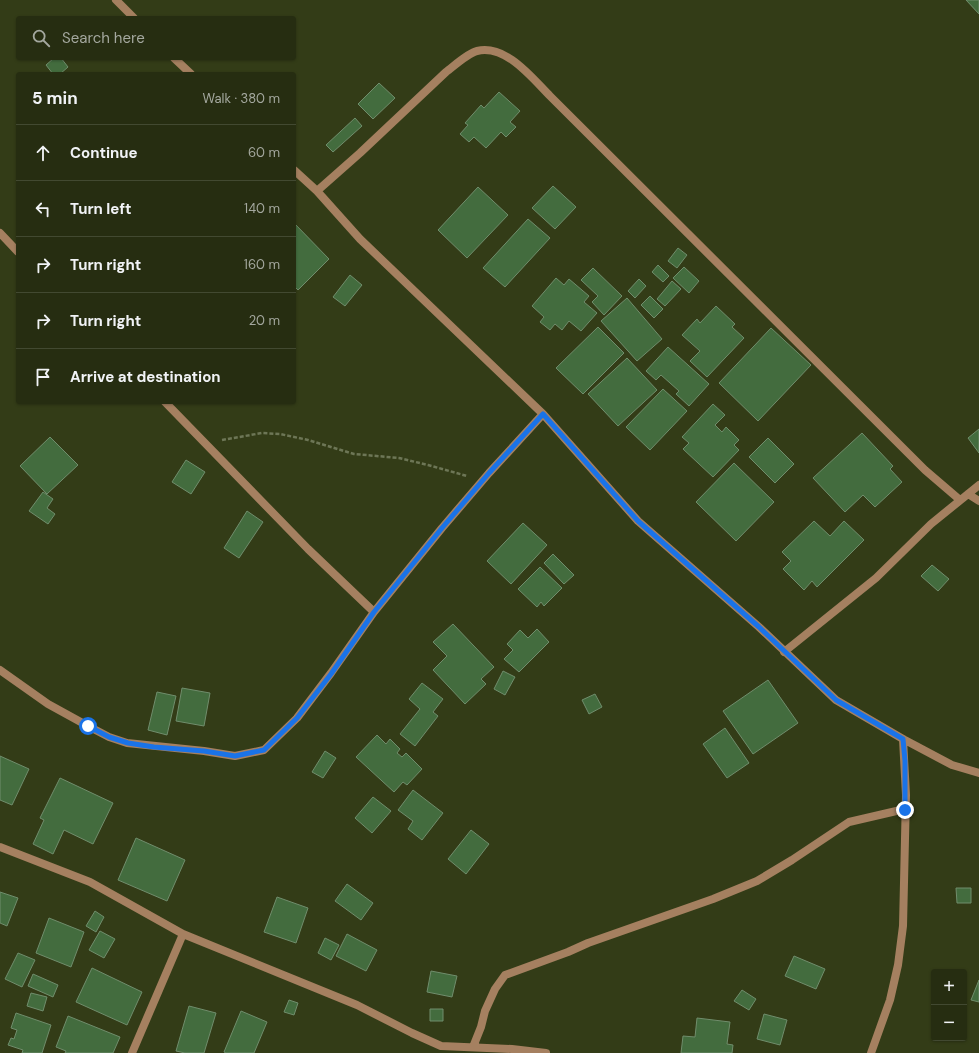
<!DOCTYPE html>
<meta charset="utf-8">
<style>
:root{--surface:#262d11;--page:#2e351a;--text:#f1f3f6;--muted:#a4a89f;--line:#424931}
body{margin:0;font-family:"DM Sans",sans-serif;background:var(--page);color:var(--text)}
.controls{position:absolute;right:12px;bottom:12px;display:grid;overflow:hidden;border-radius:4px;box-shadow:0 1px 3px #0004}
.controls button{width:36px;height:36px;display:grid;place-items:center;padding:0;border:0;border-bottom:1px solid var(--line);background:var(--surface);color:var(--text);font:20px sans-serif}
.stop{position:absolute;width:12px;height:12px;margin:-9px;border:3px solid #1a73e8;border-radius:50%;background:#fff}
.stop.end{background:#1a73e8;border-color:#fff;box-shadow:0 1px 4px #0008}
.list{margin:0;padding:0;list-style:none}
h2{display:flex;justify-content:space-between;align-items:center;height:52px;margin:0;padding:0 16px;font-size:17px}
h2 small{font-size:13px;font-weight:400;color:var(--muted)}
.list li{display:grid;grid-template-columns:26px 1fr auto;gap:12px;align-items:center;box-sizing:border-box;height:56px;padding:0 16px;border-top:1px solid var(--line)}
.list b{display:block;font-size:15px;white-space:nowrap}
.list em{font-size:13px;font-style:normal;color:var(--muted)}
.icon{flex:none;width:22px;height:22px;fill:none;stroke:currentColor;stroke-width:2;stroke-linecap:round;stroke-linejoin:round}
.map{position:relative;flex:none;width:979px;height:1053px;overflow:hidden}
.search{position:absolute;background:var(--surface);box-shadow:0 1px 3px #0004;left:16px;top:16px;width:280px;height:44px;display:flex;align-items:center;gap:10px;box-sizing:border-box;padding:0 14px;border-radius:4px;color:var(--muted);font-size:15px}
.panel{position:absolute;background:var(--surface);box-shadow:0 1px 3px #0004;left:16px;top:72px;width:280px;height:332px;border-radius:4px}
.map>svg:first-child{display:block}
.building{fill:#436c3e;stroke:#708d6c}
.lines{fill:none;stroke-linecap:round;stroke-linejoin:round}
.path{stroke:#6d7656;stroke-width:2.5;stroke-dasharray:4 2;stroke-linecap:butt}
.street{stroke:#a58060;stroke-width:8}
.route{stroke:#1a73e8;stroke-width:5}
</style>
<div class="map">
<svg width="979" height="1053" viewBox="0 0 979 1053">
<rect width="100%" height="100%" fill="#333c17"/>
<path class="building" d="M966,0H979V14Z
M54,58H61L68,67L60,74H53L46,65Z
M379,83L395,98L373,119L358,104Z
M499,92L520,111L510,122L516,127L506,137L501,132L486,148L474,137L469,142L460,134L468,125L465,123L481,105L484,108Z
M355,118L362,126L333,152L326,145Z
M553,186L576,207L555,229L532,208Z
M478,187L508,215L467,258L438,230Z
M528,219L550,238L505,287L483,268Z
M294,223L329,259L298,290L294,286Z
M678,248L687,255L677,268L668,261Z
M658,265L669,276L663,282L652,272Z
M684,267L699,281L689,293L673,278Z
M593,268L622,296L604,315L592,302L598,296L581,280Z
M350,275L362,285L345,306L333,297Z
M556,278L564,285L569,279L589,296L584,302L597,313L581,331L569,321L562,330L555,324L550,330L540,322L544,317L532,306Z
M639,279L646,286L635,298L628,291Z
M672,281L681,289L665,306L657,299Z
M650,296L663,309L654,318L641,305Z
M627,298L662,339L637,361L601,321Z
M716,306L735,324L732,327L744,338L707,377L690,361L700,351L682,335L697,319L700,323Z
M598,327L624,353L583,394L556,368Z
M771,328L811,365L758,421L719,383Z
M668,347L709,384L689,406L676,394L679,391L661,375L656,380L646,371Z
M627,358L657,390L618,426L588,394Z
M663,389L687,411L650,450L626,427Z
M713,404L725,415L715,425L722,432L726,427L739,440L734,445L739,450L713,477L683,449L689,443L682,437Z
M979,429V453L968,438Z
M862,433L893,466L890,469L902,482L875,507L863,495L845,512L813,478Z
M50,437L78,465L47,494L20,466Z
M768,438L794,464L775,483L749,457Z
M186,460L205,472L191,494L172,482Z
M734,463L774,502L736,541L696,502Z
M43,492L53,499L47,508L55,514L48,524L29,511Z
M247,511L263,522L239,558L224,548Z
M814,521L830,536L844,521L864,540L817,587L812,581L804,590L783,569L791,561L782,552Z
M523,523L547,545L511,584L487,561Z
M553,554L574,575L564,584L544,563Z
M932,565L949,579L938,591L921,576Z
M540,567L562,588L544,606L541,602L537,607L518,589Z
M453,624L494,667L481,679L486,684L465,704L433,670L447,656L433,642Z
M537,629L549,642L519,672L504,659L513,650L507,644L520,630L528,638Z
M503,671L515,677L505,695L494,689Z
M768,680L798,723L753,754L723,711Z
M422,683L443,699L433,712L438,716L415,746L400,734L420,709L409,699Z
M182,688L210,693L204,726L176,721Z
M157,692L176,696L167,735L148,730Z
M595,694L602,707L589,714L582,700Z
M725,728L749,763L727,778L703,744Z
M377,735L386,744L390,739L400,749L397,753L402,757L406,753L422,769L407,785L403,782L394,792L356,757Z
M325,751L336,758L323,778L312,772Z
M0,756L29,769L12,805L0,800Z
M60,778L113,803L93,844L64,830L53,854L33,844L44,820L40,818Z
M413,790L443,813L422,840L408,829L413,821L398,810Z
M373,797L391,811L372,833L355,818Z
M471,830L489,844L466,874L448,859Z
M136,838L185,860L167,901L118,880Z
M347,884L373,903L361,920L335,901Z
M956,888H971V903H957Z
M0,892L18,898L7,926L0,923Z
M277,897L308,908L296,943L264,932Z
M95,911L104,917L96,932L86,926Z
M49,918L84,932L71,967L36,953Z
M100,931L115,939L104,958L89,950Z
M347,934L377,950L366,971L336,956Z
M325,938L339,945L331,960L318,953Z
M18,953L35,960L22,987L5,979Z
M794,956L825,969L816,989L785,976Z
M92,968L142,992L127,1025L76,1002Z
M431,971L457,976L452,997L427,992Z
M33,974L58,985L53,997L28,986Z
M979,980V1002L971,1000Z
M742,990L756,999L749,1010L734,1001Z
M31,993L47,997L43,1011L27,1006Z
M289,1000L298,1003L294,1015L284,1012Z
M189,1006L216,1013L204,1053H185L176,1051Z
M430,1009H443V1021H430Z
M241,1011L267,1022L254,1053H226L224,1052Z
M16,1013L51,1025L42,1053H22L23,1050L8,1045L11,1038L14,1039L17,1030L11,1028Z
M764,1014L787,1020L780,1045L757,1039Z
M68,1016L120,1037L113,1053H65L66,1051L56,1047Z
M697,1018L730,1022L727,1044L733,1045L732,1053H681L683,1036L695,1037Z"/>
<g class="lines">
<path class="path" d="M222,440L262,433L280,434L308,440L354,454L399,458L428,465L467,476"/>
<path class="street" d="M116,0L134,18
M174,58L191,74
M294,170L317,191L360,239L543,414L638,521L759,627L836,700L903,739L952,765L979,773
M317,191L360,153L446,72C454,66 468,53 477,51C506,44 532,78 550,96L925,470L960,500
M0,233L18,252
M165,402L308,549L374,612
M968,494L979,501
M784,652L876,578L931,524L979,485
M0,670L48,704L88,726L109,737L127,743L204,751L235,756L264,750L297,718L331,673L374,612L442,528L489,473L543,414
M0,847L90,882L183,934L357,1005L412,1033L441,1046L512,1049L546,1053
M473,1047L481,1027L485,1011L495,989L505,975L568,952L588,943L713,899L757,881L792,860L849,822L905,809
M132,1053L183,934
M871,1053L890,1000L898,965L903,926L906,795L903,739"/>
</g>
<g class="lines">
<path class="route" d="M88,726L109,737L128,743L154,747L204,751L235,756L264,750L297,718L331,674L374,612L442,528L489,473L543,414L638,521L759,627L836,700L903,739L905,761V810"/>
</g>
</svg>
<div class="controls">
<button>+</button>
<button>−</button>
</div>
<div class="stop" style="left:88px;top:726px"></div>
<div class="stop end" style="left:905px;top:810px"></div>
<div class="search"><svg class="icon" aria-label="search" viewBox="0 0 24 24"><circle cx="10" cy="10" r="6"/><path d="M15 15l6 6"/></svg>Search here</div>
<section class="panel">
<h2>5 min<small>Walk · 380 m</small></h2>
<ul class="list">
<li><svg class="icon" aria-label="ahead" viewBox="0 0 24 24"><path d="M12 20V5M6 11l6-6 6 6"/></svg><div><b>Continue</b></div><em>60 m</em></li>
<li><svg class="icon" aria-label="left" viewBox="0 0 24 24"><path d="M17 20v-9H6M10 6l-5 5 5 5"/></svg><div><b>Turn left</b></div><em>140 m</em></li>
<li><svg class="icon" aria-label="right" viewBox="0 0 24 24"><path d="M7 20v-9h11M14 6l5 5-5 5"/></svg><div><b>Turn right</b></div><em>160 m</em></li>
<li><svg class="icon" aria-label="right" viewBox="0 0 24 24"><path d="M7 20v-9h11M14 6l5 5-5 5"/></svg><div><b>Turn right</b></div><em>20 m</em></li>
<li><svg class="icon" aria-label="arrive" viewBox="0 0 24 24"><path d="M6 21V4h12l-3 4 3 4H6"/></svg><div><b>Arrive at destination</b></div></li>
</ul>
</section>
</div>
